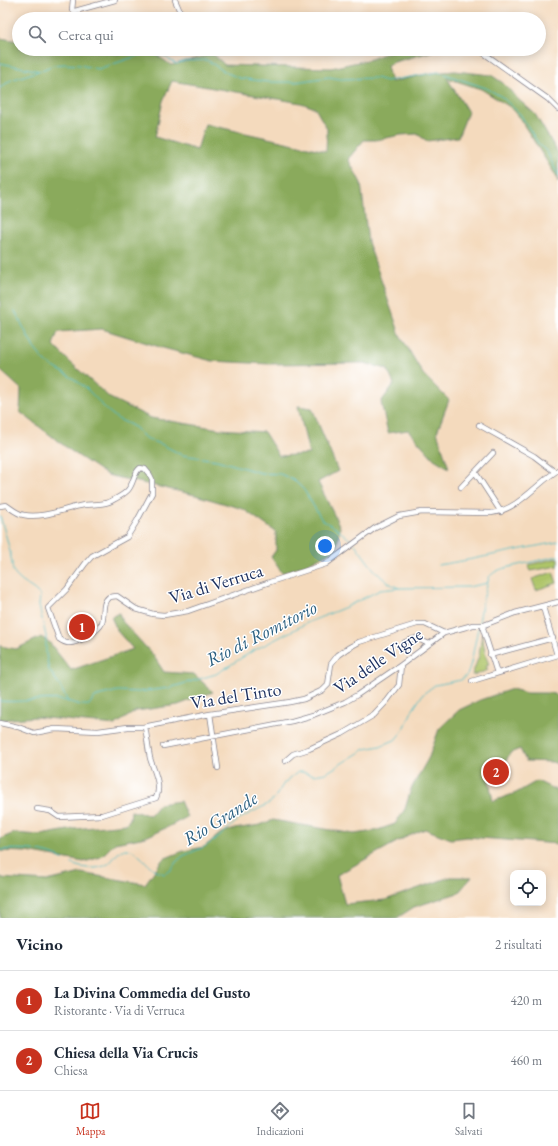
<!DOCTYPE html>
<html lang="it">
<meta charset="utf-8">
<style>
:root{--surface:#fff;--page:#f6f6f7;--text:#1f2937;--muted:#747a83;--line:#e0e1e3;--accent:#c8321e}
body{margin:0;font-family:"EB Garamond",serif;background:var(--page);color:var(--text)}
.controls{position:absolute;right:12px;bottom:12px;display:grid;overflow:hidden;border-radius:8px;box-shadow:0 2px 10px #0003}
.controls button{width:36px;height:36px;display:grid;place-items:center;padding:0;border:0;border-bottom:1px solid var(--line);background:var(--surface);color:var(--text);font:20px sans-serif}
.you{position:absolute;left:325px;top:546px;width:14px;height:14px;margin:-10px;border:3px solid #fff;border-radius:50%;background:#1a73e8;box-shadow:0 0 0 6px #1a73e833}
.badge{display:grid;place-items:center;width:26px;height:26px;border-radius:50%;background:var(--accent);color:#fff;font-size:13px;font-weight:700}
.pin{position:absolute;translate:-50% -50%;border:2px solid #fff;box-shadow:0 1px 4px #0006}
.list{margin:0;padding:0;list-style:none}
h2{display:flex;justify-content:space-between;align-items:center;height:52px;margin:0;padding:0 16px;font-size:17px}
h2 small{font-size:13px;font-weight:400;color:var(--muted)}
.list li{display:grid;grid-template-columns:26px 1fr auto;gap:12px;align-items:center;box-sizing:border-box;height:60px;padding:0 16px;border-top:1px solid var(--line)}
.list b{display:block;font-size:15px;white-space:nowrap}
.list p{margin:0;font-size:13px;white-space:nowrap;color:var(--muted)}
.list em{font-size:13px;font-style:normal;color:var(--muted)}
.icon{flex:none;width:22px;height:22px;fill:none;stroke:currentColor;stroke-width:2;stroke-linecap:round;stroke-linejoin:round}
.map{position:relative;flex:none;width:558px;height:918px;overflow:hidden}
.search{position:absolute;background:var(--surface);box-shadow:0 2px 10px #0003;left:12px;right:12px;top:12px;height:44px;display:flex;align-items:center;gap:10px;box-sizing:border-box;padding:0 14px;border-radius:22px;color:var(--muted);font-size:15px}
.sheet{height:172px;background:var(--surface)}
nav{display:flex;justify-content:space-around;align-items:center;box-sizing:border-box;height:56px;border-top:1px solid var(--line);background:var(--surface);font-size:11px;color:var(--muted)}
nav a{display:grid;justify-items:center;gap:2px}
nav .on{color:var(--accent)}
.map>svg:first-child{display:block}
.green{fill:#adc468;stroke:#647a63}
.forest{fill:#8aaa5c;stroke:#526c5d;fill-rule:evenodd}
.lines{fill:none;stroke-linecap:round;stroke-linejoin:round}
.stream{stroke:#4cbbc3;stroke-width:1}
.street-casing{stroke:#88848e;stroke-width:6}
.street{stroke:#fff;stroke-width:4.5}
.labels{text-anchor:middle;stroke-width:3;stroke-linejoin:round;paint-order:stroke}
.street-label{font-size:18px;fill:#1b2f5e;stroke:#fff}
.water-label{font-size:19px;font-style:italic;fill:#2c6081;stroke:#fff}
</style>
<div class="map">
<svg width="558" height="918" viewBox="0 0 558 918">
<rect width="100%" height="100%" fill="#fff"/>
<filter id="ink" filterUnits="userSpaceOnUse"><feTurbulence type="fractalNoise" baseFrequency=".025" numOctaves="2"/><feDisplacementMap in="SourceGraphic" scale="8" xChannelSelector="R" yChannelSelector="G"/><feConvolveMatrix kernelMatrix="1 2 1 2 8 2 1 2 1" color-interpolation-filters="sRGB"/></filter>
<filter id="wash" filterUnits="userSpaceOnUse"><feTurbulence type="fractalNoise" baseFrequency=".012" numOctaves="4" result="noise"/><feDisplacementMap in="SourceGraphic" scale="16" xChannelSelector="R" yChannelSelector="G"/><feGaussianBlur stdDeviation="0.9" result="paint"/><feColorMatrix in="noise" values="0 0 0 0 0 0 0 0 0 0 0 0 0 0 0 0 0 1.4 0 .05"/><feComposite in="paint" operator="in"/></filter>
<g filter="url(#wash)">
<rect width="100%" height="100%" fill="#f4dabd"/>
<path class="green" d="M558,558V566L531,571L528,565Z
M553,572L557,583L536,590L532,579Z
M482,634L485,653L489,665L486,666L488,670L474,675H472L479,656Z"/>
<path class="forest" d="M0,38L19,41V49H83L116,54L152,52L171,65L213,54L225,65L331,68L371,59L394,50L405,49H437L434,51L394,62L387,66L391,82L431,73L455,71L491,75L503,83L519,100L535,114L558,153V182L556,176L520,119L510,107L481,89L447,78L468,112L458,137L427,141L417,134L401,135L376,140H364L348,159L361,183L368,242L400,335L423,374L449,400L437,432L449,468L434,459L408,430L388,433L381,402L394,384L387,369L364,363L269,364L212,361L163,348L102,329L58,332L53,345L70,362L110,398L151,418L220,429L264,432L279,456L309,454L298,406L312,408L338,471L318,482L340,527L336,549L305,565L282,573L271,557L276,550V532L243,509L195,495L107,475L71,451L20,412L21,389L0,370ZM172,81L301,103L315,108L327,129L326,151L205,124L197,150L155,137L163,101Z
M119,613L122,621L153,655L164,672L194,674L213,692L178,705L136,711L115,725L36,717L0,720V646L16,649L41,637L49,642L71,670L133,649L118,632L111,617Z
M512,689L526,693H550L558,695V764L552,762L526,761L520,749L510,753L506,761L492,766L487,771L493,801L516,793L537,781L558,791V844L467,837L451,839L425,829L404,838L337,875L345,904L385,900L450,877H472L458,893L414,907L397,918H0V878L47,881L81,873L145,884L163,859L183,851L204,847L221,833L234,829L260,825L273,820L354,834L375,831L395,824L405,809L411,789L429,757L439,729L459,710L480,700Z
M180,801L187,817L168,827L146,837L115,843L101,857L84,862L27,852L0,851V839L14,833L40,835L74,829L126,824L130,819L131,811L150,815L159,804Z"/>
<g class="lines">
<path class="stream" d="M0,63L40,71L53,65L64,64L80,65L98,69L143,54L162,55L176,64L185,61L207,60L225,72L239,78L268,82H295L329,77L340,79L376,78L386,81L438,72L486,88L502,97L520,114L538,143L547,152L558,175
M0,88L11,80L39,71
M15,311L34,348L42,358L47,363L74,379L86,388L108,411L118,419L129,424L136,428L142,435L151,441L161,444L182,455L217,460L261,473L280,474L293,479L304,490L322,520L336,528L353,542
M0,516C4,530 9,544 11,558C13,565 11,570 16,576C23,584 33,587 40,595L39,606L46,636V654L49,670L59,684L68,702
M355,544C367,560 379,581 399,588
M438,565C479,559 518,549 558,542
M479,623L482,604L489,577C494,572 498,570 505,568L558,556
M0,701C20,703 41,698 61,700C72,701 76,706 89,705L95,697L101,695L118,691L138,692L169,688L216,674L251,652L309,622L346,607L380,590L399,588L468,587L488,583
M0,850C22,848 45,849 64,860
M72,864C81,869 100,870 108,864C115,859 118,848 128,849C137,850 147,865 155,870C157,872 161,872 164,874L171,870L176,862L183,856L204,847L219,837L239,819L270,803L276,796L284,783L298,772H302L314,775L326,773L365,749L380,746L395,740L404,729L412,711L423,694L435,685L461,680L467,675L471,663L478,628"/>
</g>
</g>
<g filter="url(#ink)">
<g class="lines">
<defs>
<path id="street" d="M73,0L72,10L75,11L115,0
M175,0L181,14L193,19
M478,49L548,99L558,109
M479,425L534,456L555,472
M475,472L501,512
M461,487L493,453
M0,506L6,505C12,509 17,514 24,515C43,519 66,508 84,505C93,504 101,505 109,502C115,499 122,496 127,491C134,485 133,473 140,468L145,469L150,475L152,479V493L137,521L127,537L92,556L85,564L67,589L48,608L59,639C62,641 65,643 68,643C77,644 99,631 102,623C105,614 101,603 109,597L117,596L136,609L153,614L164,615L188,611L270,582L326,564L375,528L399,516L422,512L491,513C518,510 536,484 558,470
M543,607L557,655
M484,625L483,629L497,673
M405,642L416,638L429,644
M490,655L553,638
M472,681L558,655
M210,714L218,768
M0,723L18,727L34,733L55,729L98,731L128,727H143L210,714L290,702L304,699L323,690L328,685L331,664L338,655L348,648L359,642L417,624H425L444,633
M163,746L292,721L313,715L345,702L357,695L401,665L444,633L473,625H484L515,613L558,602
M285,761L293,754L309,749L342,734L374,715L387,701L399,685L401,665
M37,809L50,811L59,817L102,815L156,798C162,785 154,772 150,758C148,748 147,737 145,727"/>
</defs>
<use href="#street" class="street-casing"/>
<use href="#street" class="street"/>
</g>
</g>
<g class="labels">
<g class="street-label">
<text transform="translate(216 584) rotate(-17)" y="6">Via di Verruca</text>
<text transform="translate(378 661) rotate(-34)" y="6">Via delle Vigne</text>
<text transform="translate(236 696) rotate(-9)" y="6">Via del Tinto</text>
</g>
<g class="water-label">
<text transform="translate(261 633) rotate(-27)" y="7">Rio di Romitorio</text>
<text transform="translate(220 818) rotate(-32)" y="7">Rio Grande</text>
</g>
</g>
</svg>
<div class="controls">
<button><svg class="icon" aria-label="locate" viewBox="0 0 24 24"><circle cx="12" cy="12" r="6"/><path d="M12 2v4M12 18v4M2 12h4M18 12h4"/></svg></button>
</div>
<div class="you"></div>
<div class="pin badge" style="left:82px;top:627px">1</div>
<div class="pin badge" style="left:496px;top:772px">2</div>
<div class="search"><svg class="icon" aria-label="search" viewBox="0 0 24 24"><circle cx="10" cy="10" r="6"/><path d="M15 15l6 6"/></svg>Cerca qui</div>
</div>
<section class="sheet">
<h2>Vicino<small>2 risultati</small></h2>
<ul class="list">
<li><span class="badge">1</span><div><b>La Divina Commedia del Gusto</b><p>Ristorante · Via di Verruca</p></div><em>420 m</em></li>
<li><span class="badge">2</span><div><b>Chiesa della Via Crucis</b><p>Chiesa</p></div><em>460 m</em></li>
</ul>
</section>
<nav>
<a class="on"><svg class="icon" aria-label="map" viewBox="0 0 24 24"><path d="M3 6l6-2 6 2 6-2v14l-6 2-6-2-6 2zM9 4v14M15 6v14"/></svg>Mappa</a>
<a><svg class="icon" aria-label="directions" viewBox="0 0 24 24"><path d="M12 3l9 9-9 9-9-9zM9 14v-3h6M13 9l2 2-2 2"/></svg>Indicazioni</a>
<a><svg class="icon" aria-label="saved" viewBox="0 0 24 24"><path d="M7 4h10v16l-5-4-5 4z"/></svg>Salvati</a>
</nav>
